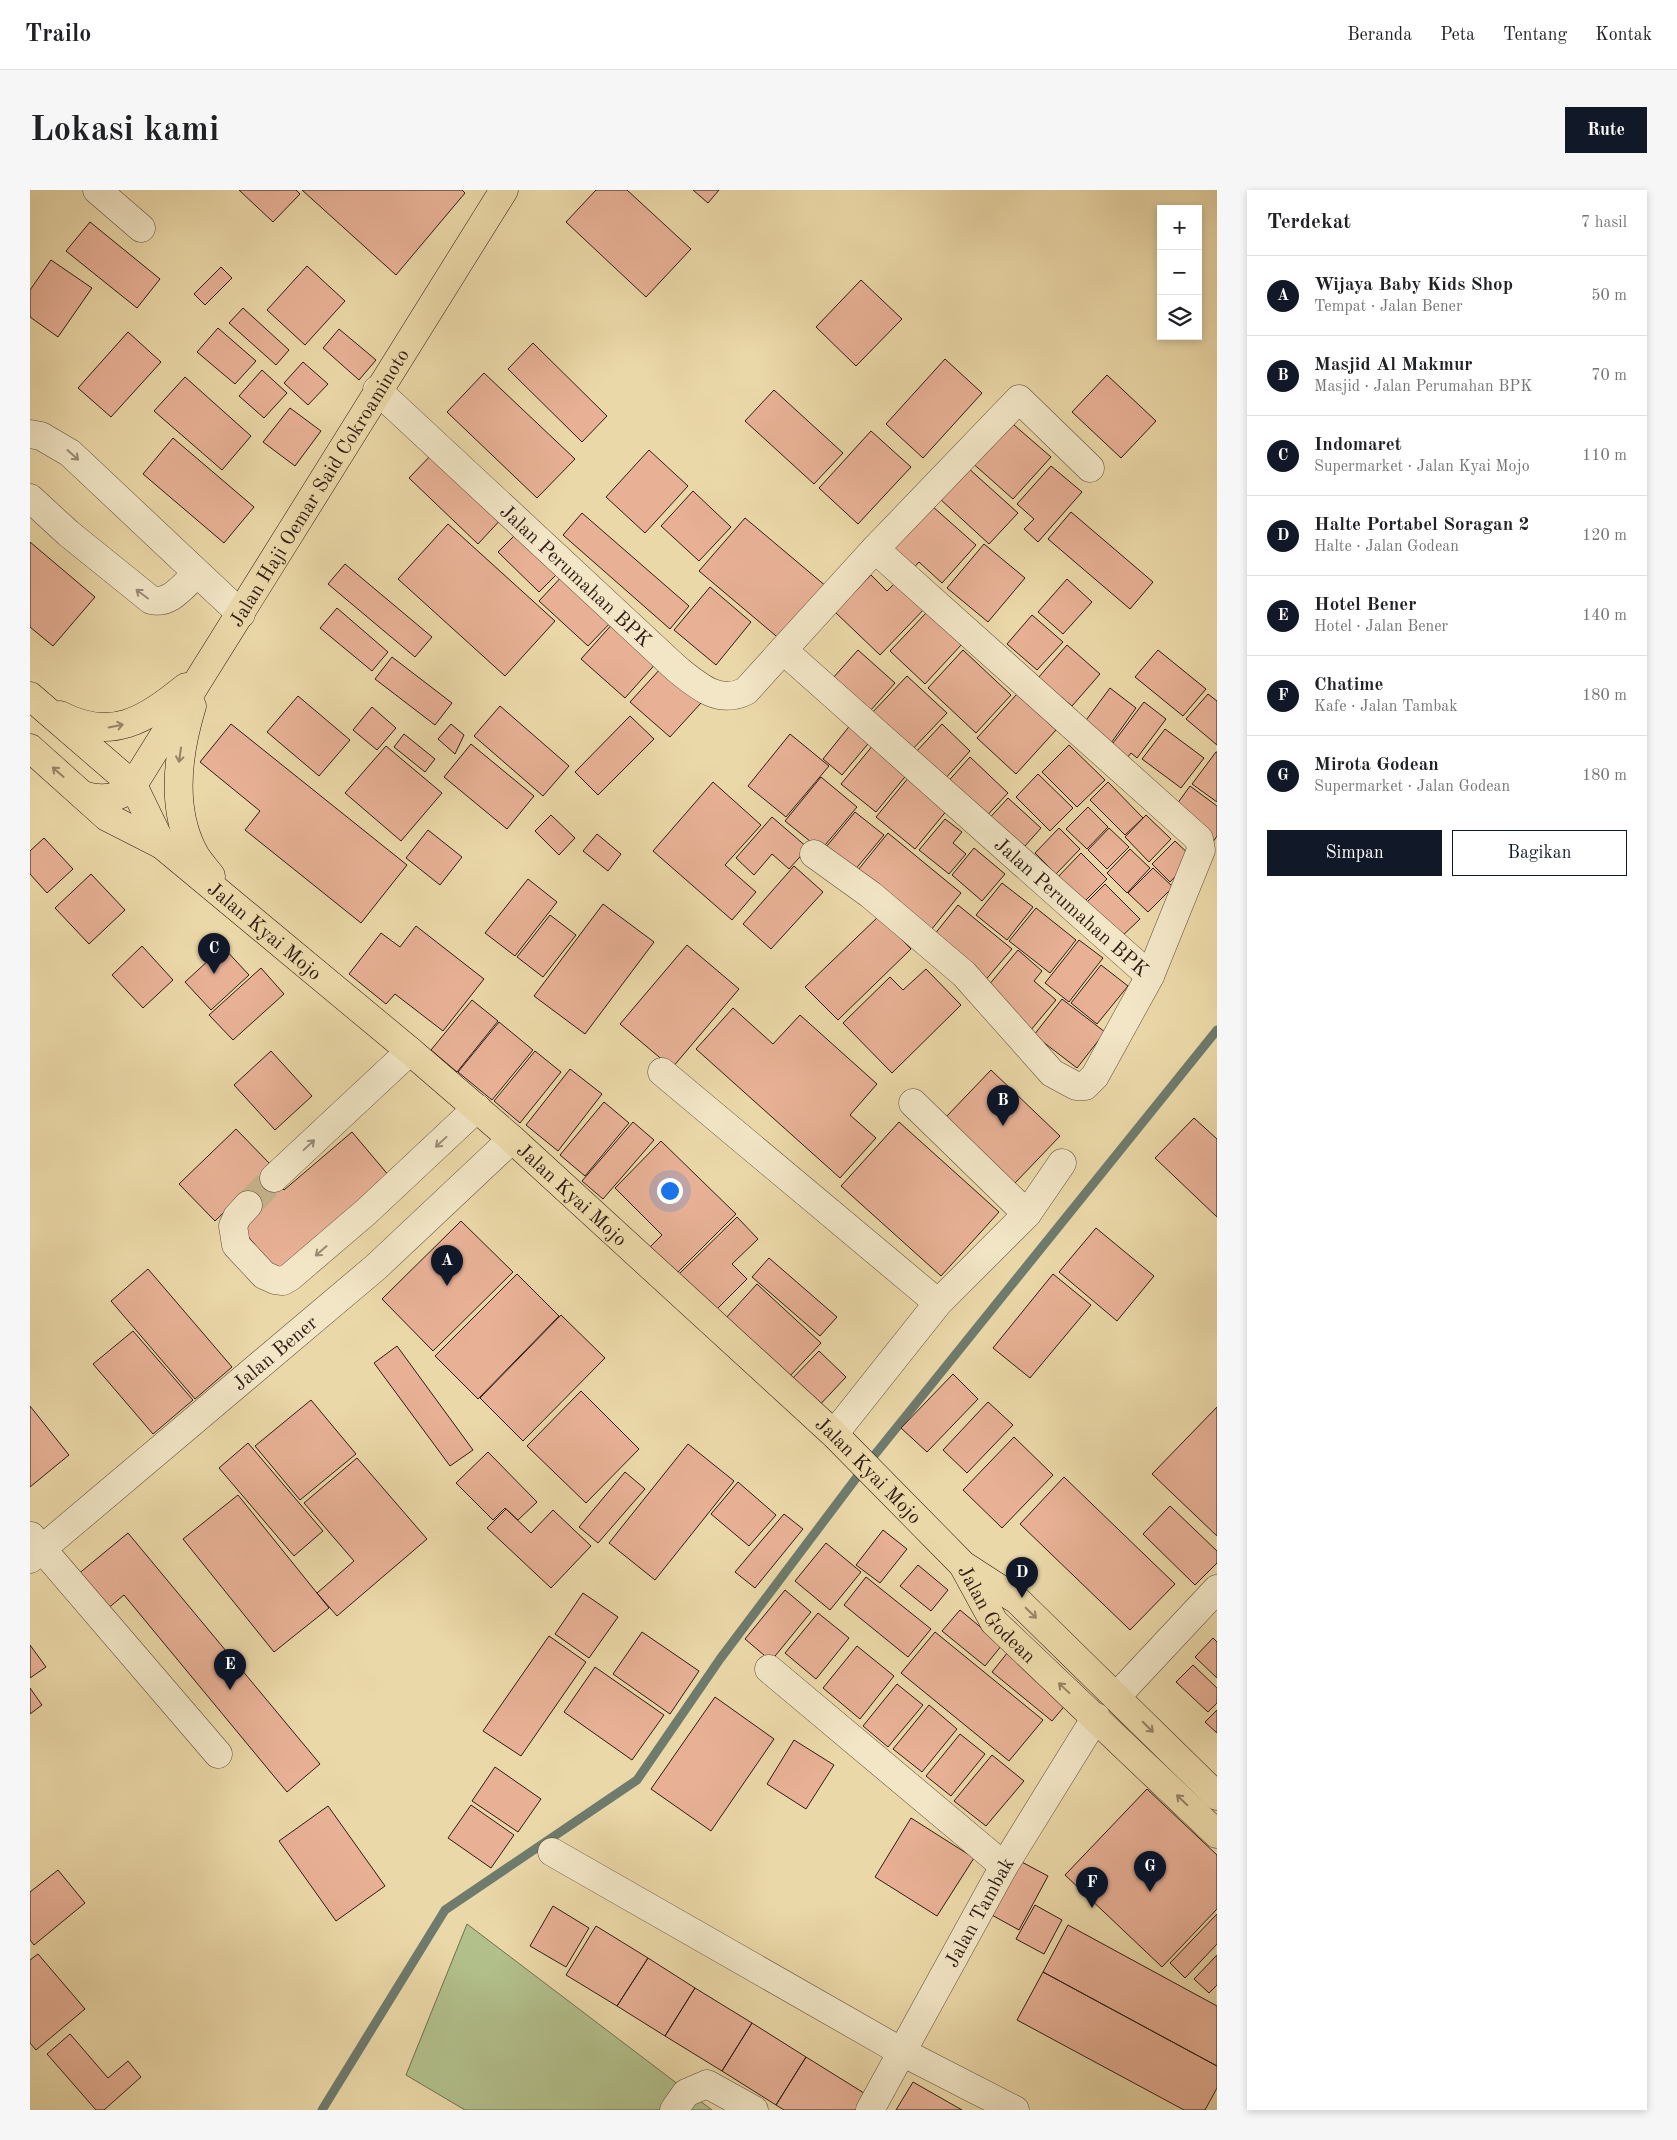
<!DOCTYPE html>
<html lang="id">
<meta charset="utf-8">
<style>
:root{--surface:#fff;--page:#f6f6f6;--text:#202124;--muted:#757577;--line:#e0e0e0;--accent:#111827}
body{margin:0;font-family:"Old Standard TT",serif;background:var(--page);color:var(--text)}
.controls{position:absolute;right:15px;top:15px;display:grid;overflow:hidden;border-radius:0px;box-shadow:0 2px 8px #0003}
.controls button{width:45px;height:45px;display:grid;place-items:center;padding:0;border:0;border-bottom:1px solid var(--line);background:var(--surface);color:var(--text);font:25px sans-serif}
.you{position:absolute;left:639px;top:1000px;width:18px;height:18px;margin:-12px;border:4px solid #fff;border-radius:50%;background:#1a73e8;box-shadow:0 0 0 8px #1a73e833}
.badge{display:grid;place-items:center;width:32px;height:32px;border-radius:50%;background:var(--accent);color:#fff;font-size:16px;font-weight:700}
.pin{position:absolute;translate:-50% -41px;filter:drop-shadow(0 1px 2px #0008)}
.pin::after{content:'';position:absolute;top:26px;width:18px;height:15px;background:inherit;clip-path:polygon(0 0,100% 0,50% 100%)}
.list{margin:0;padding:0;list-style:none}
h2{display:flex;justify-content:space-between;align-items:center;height:65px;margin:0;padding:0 20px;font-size:21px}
h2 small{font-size:16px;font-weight:400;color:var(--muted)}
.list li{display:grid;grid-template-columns:32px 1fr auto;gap:15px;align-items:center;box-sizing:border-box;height:80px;padding:0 20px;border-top:1px solid var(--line)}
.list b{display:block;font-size:19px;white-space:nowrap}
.list p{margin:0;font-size:16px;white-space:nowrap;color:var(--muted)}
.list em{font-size:16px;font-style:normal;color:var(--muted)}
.actions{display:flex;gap:10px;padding:15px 20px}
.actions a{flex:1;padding:11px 0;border:1px solid var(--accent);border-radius:0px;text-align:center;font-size:18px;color:var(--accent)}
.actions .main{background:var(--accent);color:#fff}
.icon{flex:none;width:28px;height:28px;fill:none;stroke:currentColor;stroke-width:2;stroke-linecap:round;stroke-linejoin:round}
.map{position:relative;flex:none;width:1187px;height:1920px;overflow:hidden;border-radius:0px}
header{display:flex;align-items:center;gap:30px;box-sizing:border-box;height:70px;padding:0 25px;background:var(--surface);border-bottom:1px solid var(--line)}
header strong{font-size:24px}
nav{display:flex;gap:28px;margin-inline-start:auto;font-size:18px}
.intro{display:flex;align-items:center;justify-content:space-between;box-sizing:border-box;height:120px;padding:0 30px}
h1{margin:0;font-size:35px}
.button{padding:12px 22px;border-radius:0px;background:var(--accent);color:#fff;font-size:18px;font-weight:700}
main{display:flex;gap:30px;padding:0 30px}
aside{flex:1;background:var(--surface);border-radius:0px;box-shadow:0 2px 8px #0003}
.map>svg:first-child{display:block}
.green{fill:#b2c08b;stroke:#706e50}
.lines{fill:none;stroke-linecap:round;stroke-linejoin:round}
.stream{stroke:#6e7b6d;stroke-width:9}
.building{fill:#e8b196;stroke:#2f1c15}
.minor-tunnel{stroke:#c5b28b;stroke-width:28;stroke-dasharray:28 14;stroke-linecap:butt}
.minor-casing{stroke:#5e4b3a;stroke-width:29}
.major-casing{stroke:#2f1c15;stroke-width:29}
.minor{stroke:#f2e6c6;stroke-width:28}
.major{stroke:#ebd8a8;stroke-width:28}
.oneway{stroke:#9a8b76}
.oneway2{stroke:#968366}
.labels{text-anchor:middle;stroke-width:4;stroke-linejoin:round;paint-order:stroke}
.street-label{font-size:20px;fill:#2f1c15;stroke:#f2e6c6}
</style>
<header>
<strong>Trailo</strong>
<nav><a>Beranda</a><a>Peta</a><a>Tentang</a><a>Kontak</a></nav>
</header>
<div class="intro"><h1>Lokasi kami</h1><a class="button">Rute</a></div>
<main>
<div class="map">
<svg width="1187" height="1920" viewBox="0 0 1187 1920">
<rect width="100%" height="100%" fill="#ebd8a8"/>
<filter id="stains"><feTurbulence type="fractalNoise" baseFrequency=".004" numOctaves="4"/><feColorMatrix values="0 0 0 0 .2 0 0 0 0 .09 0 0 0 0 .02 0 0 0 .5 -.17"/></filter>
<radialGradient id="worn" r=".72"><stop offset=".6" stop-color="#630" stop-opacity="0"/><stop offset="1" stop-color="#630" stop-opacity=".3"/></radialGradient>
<path class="green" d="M437,1734L682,1920H435L376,1885Z"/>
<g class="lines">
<path class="stream" d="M292,1920L415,1720L607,1590L690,1469L830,1283L1187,840"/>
</g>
<path class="building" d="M209,0H266L270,4L243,32Z
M272,0H432L435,3L366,85Z
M566,0H597L661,59L616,107L536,32Z
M663,0H689L678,13Z
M60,32L130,89L107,118L36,61Z
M21,70L62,98L28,147L0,127V100Z
M277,76L315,111L275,155L237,120Z
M191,77L202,88L175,115L164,104Z
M831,90L872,129L826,176L786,137Z
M213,118L259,160L246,175L199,133Z
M188,138L226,171L205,194L167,162Z
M309,139L346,170L329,190L293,158Z
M98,142L131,172L81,227L48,198Z
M503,153L577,226L552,252L478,179Z
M915,169L952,203L893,268L856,234Z
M273,172L298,194L278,215L254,193Z
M232,180L257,203L234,228L209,206Z
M454,183L545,269L507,308L417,222Z
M1077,185L1126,231L1091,268L1042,222Z
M155,187L221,246L192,280L124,221Z
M744,200L813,263L784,294L715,231Z
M260,218L291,241L265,276L233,252Z
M976,228L1021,267L983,309L939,270Z
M841,241L881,277L828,334L789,298Z
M143,248L224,317L194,353L113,284Z
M619,260L658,296L615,343L576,307Z
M405,261L474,326L448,354L379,288Z
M1021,276L1052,302L1008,352L994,339L1004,329L987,314Z
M937,277L988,323L959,354L909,308Z
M663,301L701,337L669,371L631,336Z
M902,316L946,355L912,393L889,372L880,382L859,364Z
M1041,322L1123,392L1100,419L1018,349Z
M552,323L659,416L640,439L533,345Z
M715,328L797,397L752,451L669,381Z
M418,334L525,431L475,486L368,389Z
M487,343L528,383L509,402L468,362Z
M0,352L65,407L23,456L0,437Z
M954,354L995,388L958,432L917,398Z
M315,374L402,447L385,467L298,394Z
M535,383L584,429L558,456L509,411Z
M841,385L857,401L870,388L898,415L850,465L805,422Z
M1037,389L1062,412L1033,444L1008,422Z
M680,397L721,432L686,475L644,440Z
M307,418L358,462L342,481L290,438Z
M897,422L932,454L895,494L860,461Z
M1002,425L1033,452L1007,480L977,454Z
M585,431L629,470L595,508L551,469Z
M1037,455L1070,484L1042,516L1008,488Z
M828,460L865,493L840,521L803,488Z
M933,460L981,505L946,543L898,498Z
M1128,460L1176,499L1153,526L1105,487Z
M362,467L422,513L405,535L345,489Z
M632,477L671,513L640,547L600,512Z
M877,486L917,523L879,563L839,526Z
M1080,498L1106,518L1081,553L1054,533Z
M987,504L1026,540L986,584L947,548Z
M1178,504L1187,511V555L1156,529Z
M268,506L320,550L289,586L237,542Z
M1114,512L1136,529L1107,568L1101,563L1093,573L1077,561Z
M470,516L539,576L513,606L444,546Z
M342,517L366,538L347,560L323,540Z
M600,526L624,549L568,605L545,582Z
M822,533L842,549L812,585L793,569Z
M201,534L377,675L331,733L215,640L230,621L170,572Z
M421,534L434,545L425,564L408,549Z
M912,534L940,561L913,591L884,564Z
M1135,539L1174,568L1151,598L1112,569Z
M374,544L405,569L395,582L364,557Z
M760,544L799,576L756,627L718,596Z
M441,554L504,606L477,639L414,587Z
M844,554L879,582L846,622L811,594Z
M1039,555L1075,590L1047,617L1012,582Z
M356,556L412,603L371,651L315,603Z
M1186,562H1187V612L1162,594Z
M940,567L978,603L952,631L914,596Z
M1008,584L1043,618L1020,641L986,607Z
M791,587L827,617L791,660L755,631Z
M879,587L918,619L885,659L846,627Z
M683,592L731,635L695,675L726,702L702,730L623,661Z
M1078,592L1113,628L1095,645L1060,610Z
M1160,596L1187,616V646L1183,652L1142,621Z
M978,608L1011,638L987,665L954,634Z
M1058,617L1078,637L1057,659L1036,639Z
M825,622L854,645L824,681L796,657Z
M521,625L545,648L529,665L505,641Z
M1116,625L1141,649L1119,672L1095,647Z
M742,627L778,658L759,679L742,664L724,685L706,668Z
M915,629L932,642L923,653L936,664L919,684L889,660Z
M1029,638L1050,659L1026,684L1005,663Z
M1079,638L1099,657L1077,679L1058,660Z
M398,640L432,667L410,695L376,668Z
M858,643L931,703L897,745L824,685Z
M567,644L591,664L578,681L553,661Z
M14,648L43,679L17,703L0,684V661Z
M1145,651L1163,668L1140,692L1122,674Z
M944,658L975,684L952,711L922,685Z
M1100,659L1120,678L1097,703L1077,683Z
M1051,663L1077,689L1051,715L1025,690Z
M764,676L793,702L741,759L713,734Z
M1123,678L1143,697L1118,722L1098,703Z
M61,684L95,720L59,754L25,718Z
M498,689L527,712L485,766L455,743Z
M972,693L1003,717L977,750L946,725Z
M1075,694L1110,729L1089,749L1054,715Z
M573,714L624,752L555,844L504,806Z
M928,715L982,759L953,793L900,750Z
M1006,718L1046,750L1020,783L979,751Z
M520,725L546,745L513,787L487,767Z
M849,726L881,759L808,830L775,797Z
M386,736L454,789L413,841L365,804L356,814L319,784L351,743L370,757Z
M1049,750L1073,768L1039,812L1015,793Z
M657,755L709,799L642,878L590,834Z
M112,756L143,790L113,818L82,785Z
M193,757L219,785L181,820L155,792Z
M988,760L1012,781L1004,791L1026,810L1000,841L953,802Z
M1071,775L1098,796L1067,834L1041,813Z
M231,778L254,804L203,850L179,825Z
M896,779L931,815L862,883L813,833L860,787L873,800Z
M1032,809L1075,842L1047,878L1004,845Z
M442,810L468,831L427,882L401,860Z
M703,818L743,854L770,825L847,894L820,925L846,948L810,988L666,859Z
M469,832L503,860L462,910L428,882Z
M241,861L282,906L245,940L204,895Z
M505,861L531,882L490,933L464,911Z
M540,879L572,904L528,961L496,935Z
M961,880L1030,946L985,993L916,927Z
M574,912L599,933L555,986L530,965Z
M1164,928L1187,949V1027L1125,968Z
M603,932L624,950L573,1009L552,991Z
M869,932L969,1022L911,1086L811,996Z
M206,939L242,976L185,1031L149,994Z
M322,942L360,987L248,1082L210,1037L212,1008L240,984L254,1000Z
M631,951L706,1024L647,1083L620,1057L632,1045L585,998Z
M707,1027L728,1049L702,1074L717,1089L685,1121L649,1084Z
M431,1031L483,1082L403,1161L352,1109Z
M1066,1038L1124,1086L1087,1131L1029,1082Z
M739,1068L807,1127L790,1146L722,1087Z
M118,1079L202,1177L165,1209L81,1111Z
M487,1084L529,1126L448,1209L405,1166Z
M1023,1084L1061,1115L1000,1188L963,1158Z
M727,1094L791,1153L759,1187L695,1129Z
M531,1125L575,1168L493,1251L450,1208Z
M103,1141L163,1210L123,1244L63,1174Z
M367,1156L443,1260L420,1276L344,1173Z
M789,1161L816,1187L785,1220L757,1194Z
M923,1184L948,1209L897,1262L871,1238Z
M551,1201L609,1259L556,1313L497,1256Z
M281,1210L326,1264L270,1310L225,1256Z
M958,1212L983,1235L937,1283L913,1260Z
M0,1216L39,1265L0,1297Z
M1187,1217V1346L1122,1284Z
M984,1247L1023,1285L972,1338L933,1300Z
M218,1253L293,1341L264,1366L189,1278Z
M658,1254L704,1291L625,1390L579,1353Z
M458,1262L507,1312L488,1330L475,1318L463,1330L426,1293Z
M327,1268L397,1349L307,1426L287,1403L324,1371L274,1313Z
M595,1282L615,1299L568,1353L549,1337Z
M1034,1287L1145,1394L1100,1440L990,1334Z
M708,1292L746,1325L719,1356L681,1324Z
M208,1305L299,1418L244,1462L153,1349Z
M1140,1316L1187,1361V1373L1165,1395L1113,1344Z
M476,1319L501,1343L523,1320L561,1356L521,1398L457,1338Z
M754,1324L773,1339L725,1398L705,1382Z
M853,1340L877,1359L850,1393L826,1375Z
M98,1343L290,1574L257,1602L94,1405L70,1425L41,1390Z
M796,1353L831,1382L800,1420L765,1391Z
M888,1375L918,1400L901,1421L870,1396Z
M836,1387L901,1439L878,1467L814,1415Z
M755,1400L781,1422L741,1471L715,1449Z
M553,1403L588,1427L559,1468L525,1444Z
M930,1420L972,1455L955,1476L912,1441Z
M788,1423L819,1448L786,1489L755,1463Z
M612,1442L669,1481L640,1524L583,1484Z
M905,1442L1013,1530L979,1571L871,1483Z
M519,1446L556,1472L491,1566L453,1541Z
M1183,1448L1187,1452V1488L1165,1467Z
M0,1455L16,1477L0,1488Z
M827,1456L864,1486L830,1529L793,1498Z
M978,1462L1038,1512L1022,1531L962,1482Z
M1163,1475L1187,1498V1513L1178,1522L1146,1492Z
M565,1477L634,1525L602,1570L534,1522Z
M867,1494L893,1515L858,1557L833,1536Z
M0,1498L12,1515L0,1524Z
M685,1507L744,1549L681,1641L621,1599Z
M899,1515L927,1539L892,1582L863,1559Z
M1187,1520V1543L1175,1532Z
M930,1544L955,1564L921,1606L896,1586Z
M764,1550L804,1575L776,1619L737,1594Z
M962,1565L994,1591L956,1636L924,1611Z
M465,1577L511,1609L488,1642L442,1611Z
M1117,1599L1187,1665V1719L1132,1777L1035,1685Z
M441,1615L484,1645L461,1678L418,1648Z
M298,1616L355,1696L306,1731L249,1651Z
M881,1628L944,1668L907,1726L845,1687Z
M988,1670L1018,1686L989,1740L960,1724Z
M28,1680L55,1713L4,1755L0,1750V1702Z
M1005,1715L1032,1730L1014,1764L986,1749Z
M523,1716L559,1738L536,1777L500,1756Z
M1187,1724V1754L1155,1788L1140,1773Z
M1038,1735L1187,1816V1876L1013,1782Z
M566,1736L618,1768L587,1816L536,1785Z
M8,1764L55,1819L6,1860L0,1853V1770Z
M1187,1765V1795L1179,1803L1164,1789Z
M618,1768L665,1798L635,1846L587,1816Z
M1013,1782L1187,1876V1898L1175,1920H1154L987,1830Z
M665,1798L722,1833L692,1881L635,1846Z
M722,1833L776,1867L746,1915L692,1881Z
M40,1844L78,1888L98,1871L111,1887L74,1920H66L17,1864Z
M776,1867L842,1908L835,1920H754L746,1915Z
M883,1892L932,1920H866Z"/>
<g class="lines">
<path class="minor-tunnel" d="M218,1015L244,988"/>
<defs>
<g id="minor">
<path d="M67,0L111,38"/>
<path id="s1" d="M347,200L647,479C668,496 689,515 716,501L753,460"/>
<path d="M0,244L11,246L40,263L211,424"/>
<path id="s2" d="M1060,278L989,209L845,359L753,460L1120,786"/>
<path d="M0,308L38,343L121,410C140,415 153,396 166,384"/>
<path d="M784,664L841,705L934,784L1022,883L1046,896H1055L1065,886L1120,786L1171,660L1169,649L845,359"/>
<path d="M632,882L908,1113L804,1244"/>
<path d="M883,913L997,1024"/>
<path d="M244,988L380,861"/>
<path d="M218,1015L207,1027L203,1036L206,1055L234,1085L245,1090L253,1091L260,1087L336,1022L447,918"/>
<path d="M908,1113L997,1024L1032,973"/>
<path d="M1,1346L188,1564"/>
<path id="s3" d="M0,1369L346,1077L482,949"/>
<path d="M739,1479L974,1676"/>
<path d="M1087,1506L1187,1399"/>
<path d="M522,1662L872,1862L985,1920"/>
<path d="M644,1920L656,1903L677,1894L724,1920"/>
<path id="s4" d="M840,1920L974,1676L1066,1527"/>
</g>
<g id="major">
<path d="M0,506L103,595L132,655"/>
<path d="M162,516C148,562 140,616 163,661C167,670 175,678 181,686"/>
<path d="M30,525C82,552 115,530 156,497"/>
<path id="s5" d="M0,558L77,627L132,655L380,861L482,949L804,1244L933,1375L987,1410L1187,1606"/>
<path id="s6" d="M53,605C71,611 89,610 103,595C228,398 349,198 474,0"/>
<path id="s7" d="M934,1377L964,1432L1187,1644"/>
</g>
</defs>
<use href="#minor" class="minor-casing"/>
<use href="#major" class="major-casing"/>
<use href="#minor" class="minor"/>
<use href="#major" class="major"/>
</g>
<defs><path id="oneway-shaft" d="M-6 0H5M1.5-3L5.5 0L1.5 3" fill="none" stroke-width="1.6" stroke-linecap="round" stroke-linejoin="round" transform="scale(1.25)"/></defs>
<g class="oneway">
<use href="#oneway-shaft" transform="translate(43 265) rotate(42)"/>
<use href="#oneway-shaft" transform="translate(112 404) rotate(-143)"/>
<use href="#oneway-shaft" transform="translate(411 952) rotate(137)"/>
<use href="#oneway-shaft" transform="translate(279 955) rotate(-43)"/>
<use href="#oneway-shaft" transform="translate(291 1061) rotate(139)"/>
</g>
<g class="oneway2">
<use href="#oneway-shaft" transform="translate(86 536) rotate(-11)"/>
<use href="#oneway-shaft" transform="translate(150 565) rotate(98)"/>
<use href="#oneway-shaft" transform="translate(28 582) rotate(-139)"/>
<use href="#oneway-shaft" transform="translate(1001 1423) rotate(44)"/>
<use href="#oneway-shaft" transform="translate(1034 1498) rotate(-137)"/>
<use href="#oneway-shaft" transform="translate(1118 1537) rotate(45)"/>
<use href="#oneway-shaft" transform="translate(1152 1610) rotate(-136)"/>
</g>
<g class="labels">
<g class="street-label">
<text dy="7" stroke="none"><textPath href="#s6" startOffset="405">Jalan Haji Oemar Said Cokroaminoto</textPath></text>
<text dy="7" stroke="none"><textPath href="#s1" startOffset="272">Jalan Perumahan BPK</textPath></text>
<text dy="7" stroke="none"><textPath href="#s2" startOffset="830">Jalan Perumahan BPK</textPath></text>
<text dy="7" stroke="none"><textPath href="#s5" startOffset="299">Jalan Kyai Mojo</textPath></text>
<text dy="7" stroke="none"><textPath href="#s5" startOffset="704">Jalan Kyai Mojo</textPath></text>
<text dy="7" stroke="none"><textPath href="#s3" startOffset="320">Jalan Bener</textPath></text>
<text dy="7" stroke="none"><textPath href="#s5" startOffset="1109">Jalan Kyai Mojo</textPath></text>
<text dy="7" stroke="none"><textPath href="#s7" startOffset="58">Jalan Godean</textPath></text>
<text dy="7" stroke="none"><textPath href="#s4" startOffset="226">Jalan Tambak</textPath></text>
</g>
</g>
<rect width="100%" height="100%" filter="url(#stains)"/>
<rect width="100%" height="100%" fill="url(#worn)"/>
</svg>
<div class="controls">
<button>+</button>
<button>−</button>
<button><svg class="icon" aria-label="layers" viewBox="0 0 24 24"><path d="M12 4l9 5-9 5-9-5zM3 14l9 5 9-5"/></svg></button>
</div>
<div class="you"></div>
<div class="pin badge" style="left:417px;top:1096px">A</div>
<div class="pin badge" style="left:973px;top:936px">B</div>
<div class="pin badge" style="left:184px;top:784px">C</div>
<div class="pin badge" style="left:992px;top:1408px">D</div>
<div class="pin badge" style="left:200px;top:1500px">E</div>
<div class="pin badge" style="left:1062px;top:1718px">F</div>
<div class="pin badge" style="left:1120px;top:1702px">G</div>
</div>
<aside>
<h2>Terdekat<small>7 hasil</small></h2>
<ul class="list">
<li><span class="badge">A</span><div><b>Wijaya Baby Kids Shop</b><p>Tempat · Jalan Bener</p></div><em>50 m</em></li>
<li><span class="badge">B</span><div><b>Masjid Al Makmur</b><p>Masjid · Jalan Perumahan BPK</p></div><em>70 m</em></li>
<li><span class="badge">C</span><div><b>Indomaret</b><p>Supermarket · Jalan Kyai Mojo</p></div><em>110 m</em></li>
<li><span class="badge">D</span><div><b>Halte Portabel Soragan 2</b><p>Halte · Jalan Godean</p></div><em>120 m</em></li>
<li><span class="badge">E</span><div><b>Hotel Bener</b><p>Hotel · Jalan Bener</p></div><em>140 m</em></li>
<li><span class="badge">F</span><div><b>Chatime</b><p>Kafe · Jalan Tambak</p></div><em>180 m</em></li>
<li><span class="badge">G</span><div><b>Mirota Godean</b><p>Supermarket · Jalan Godean</p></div><em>180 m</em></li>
</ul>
<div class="actions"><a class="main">Simpan</a><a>Bagikan</a></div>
</aside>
</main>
